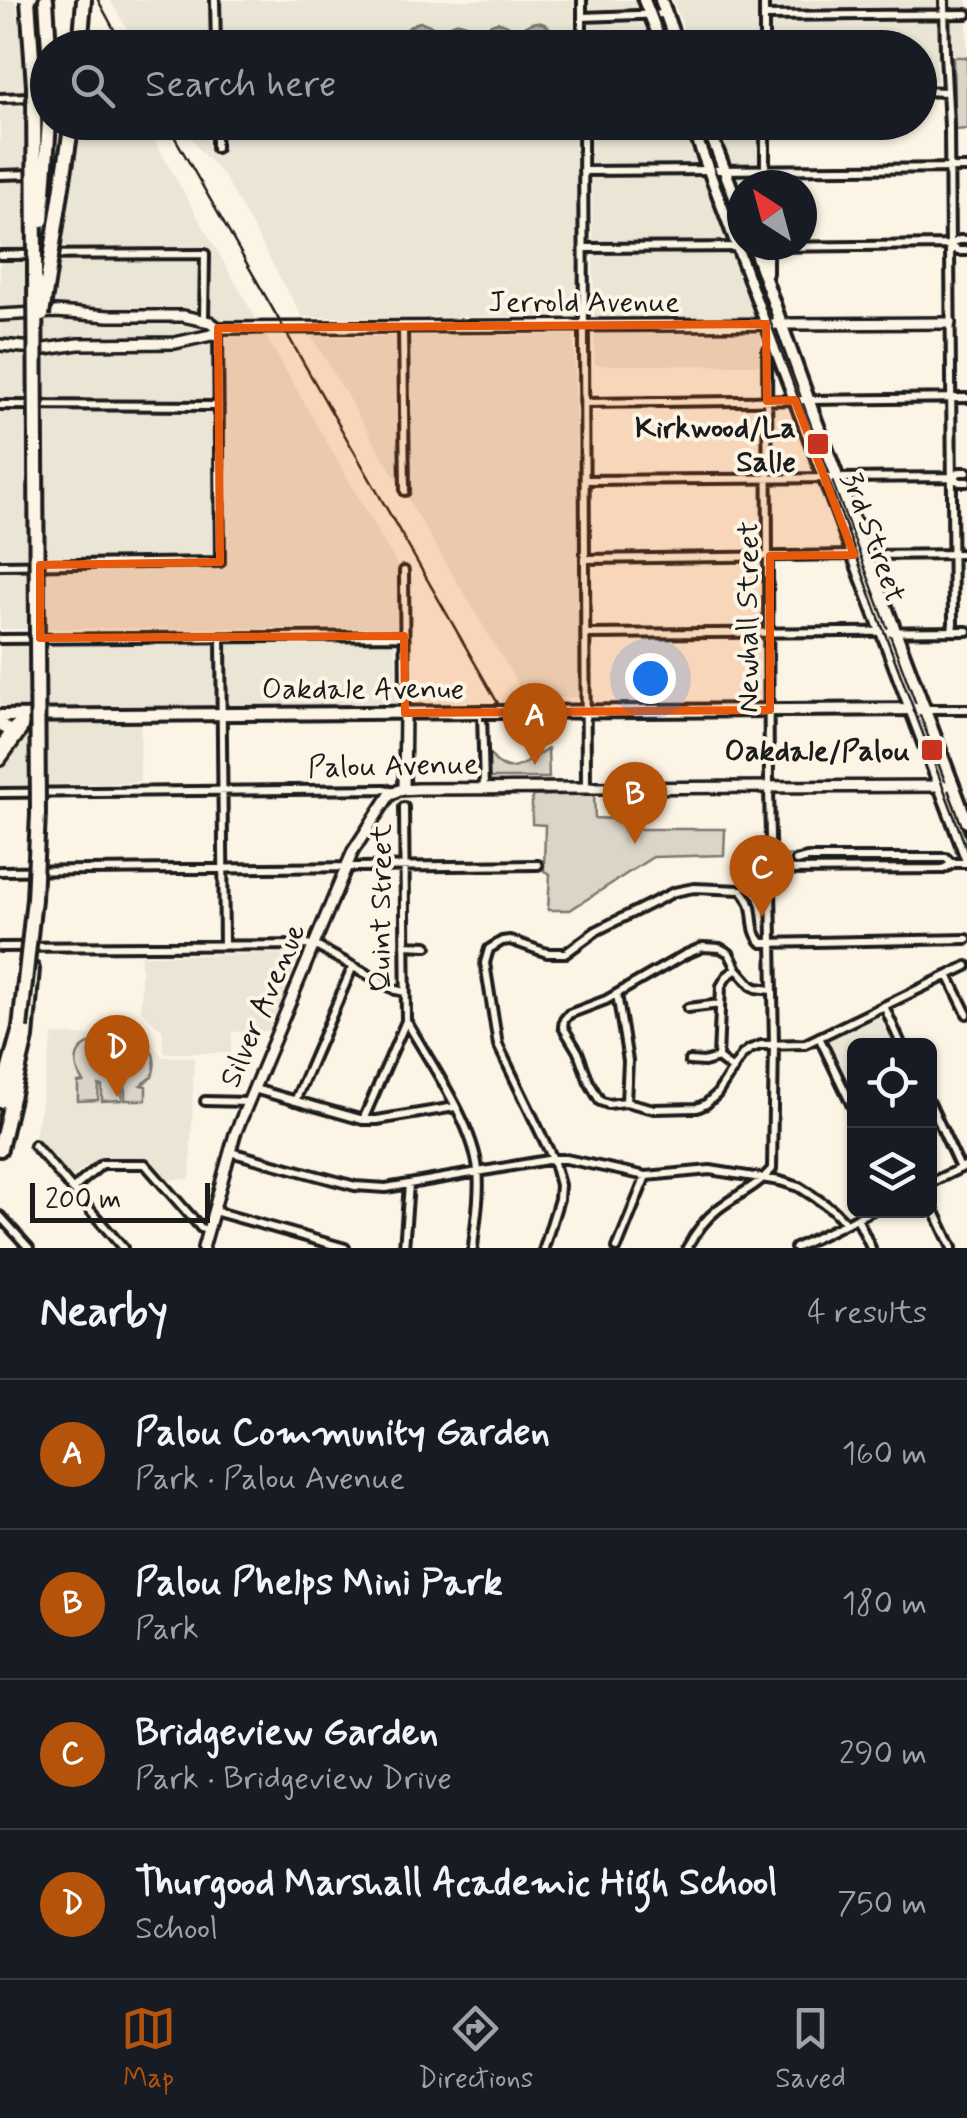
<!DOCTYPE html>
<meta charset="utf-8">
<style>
:root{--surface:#171b24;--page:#20242c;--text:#f1f3f6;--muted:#9ea1a6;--line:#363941;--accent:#b45309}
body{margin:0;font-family:Mynerve,sans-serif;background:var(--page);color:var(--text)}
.controls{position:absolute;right:30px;bottom:30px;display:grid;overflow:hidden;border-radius:15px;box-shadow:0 2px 8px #0004}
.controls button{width:90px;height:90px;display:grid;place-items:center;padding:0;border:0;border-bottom:2px solid var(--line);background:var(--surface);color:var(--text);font:50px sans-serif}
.compass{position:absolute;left:727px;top:170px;width:90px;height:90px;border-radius:50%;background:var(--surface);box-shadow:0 2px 8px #0004;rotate:324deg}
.scale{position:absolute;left:30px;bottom:25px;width:180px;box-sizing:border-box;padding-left:10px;border:5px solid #1c1c1c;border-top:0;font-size:28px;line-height:35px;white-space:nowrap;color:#1c1c1c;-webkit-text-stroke:8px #fcf5e5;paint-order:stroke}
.you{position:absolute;left:650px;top:678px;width:35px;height:35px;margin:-25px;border:8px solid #fff;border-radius:50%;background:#1a73e8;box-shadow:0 0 0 15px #1a73e833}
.badge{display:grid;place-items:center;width:65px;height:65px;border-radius:50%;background:var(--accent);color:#fff;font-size:32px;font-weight:700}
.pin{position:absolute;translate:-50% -82px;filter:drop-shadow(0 2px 5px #0008)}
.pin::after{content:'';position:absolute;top:52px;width:35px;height:30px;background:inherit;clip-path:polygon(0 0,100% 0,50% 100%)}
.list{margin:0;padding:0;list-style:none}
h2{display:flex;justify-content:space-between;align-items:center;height:130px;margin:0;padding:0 40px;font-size:42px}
h2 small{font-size:32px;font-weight:400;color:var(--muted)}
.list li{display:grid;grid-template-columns:65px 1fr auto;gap:30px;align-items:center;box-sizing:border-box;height:150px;padding:0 40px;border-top:2px solid var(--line)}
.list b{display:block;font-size:38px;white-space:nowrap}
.list p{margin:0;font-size:32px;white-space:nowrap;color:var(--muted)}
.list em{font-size:32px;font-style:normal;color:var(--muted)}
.icon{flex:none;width:55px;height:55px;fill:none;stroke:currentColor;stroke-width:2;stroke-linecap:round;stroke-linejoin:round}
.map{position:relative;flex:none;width:967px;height:1248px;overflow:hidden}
.search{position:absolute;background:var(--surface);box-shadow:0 2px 8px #0004;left:30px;right:30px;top:30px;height:110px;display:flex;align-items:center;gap:25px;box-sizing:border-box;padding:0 35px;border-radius:55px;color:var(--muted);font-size:38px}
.sheet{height:730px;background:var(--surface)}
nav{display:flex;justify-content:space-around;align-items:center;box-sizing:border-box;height:140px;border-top:2px solid var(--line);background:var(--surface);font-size:28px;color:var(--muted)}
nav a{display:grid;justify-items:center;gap:5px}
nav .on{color:var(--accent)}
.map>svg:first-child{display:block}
.built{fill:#ebe5d6}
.green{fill:#dbd5c8;stroke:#7c7872;stroke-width:2.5}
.water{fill:#b0aba1;stroke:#75726c;stroke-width:2.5}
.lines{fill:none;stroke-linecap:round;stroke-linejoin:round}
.minor-casing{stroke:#1c1c1c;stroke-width:14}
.tertiary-casing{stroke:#1c1c1c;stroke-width:16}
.secondary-casing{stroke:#1c1c1c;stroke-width:18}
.primary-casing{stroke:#1c1c1c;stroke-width:18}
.motorway-casing{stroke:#1c1c1c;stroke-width:20}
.minor{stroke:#fcf5e5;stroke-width:6}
.tertiary{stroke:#fcf5e5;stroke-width:9}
.secondary{stroke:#fcf5e5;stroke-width:10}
.primary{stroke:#fcf5e5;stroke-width:10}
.motorway{stroke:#fcf5e5;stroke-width:12}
.tram{stroke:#1c1c1c;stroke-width:2.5}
.rail{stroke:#1c1c1c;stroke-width:2.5}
.secondary-bridge-casing{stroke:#1c1c1c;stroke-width:18;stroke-linecap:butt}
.motorway-bridge-casing{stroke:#1c1c1c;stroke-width:20;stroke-linecap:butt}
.secondary-bridge{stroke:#fcf5e5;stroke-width:10}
.motorway-bridge{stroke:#fcf5e5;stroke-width:12}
.marked{fill:#e8590c;fill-opacity:0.2;stroke:#e8590c;stroke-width:8;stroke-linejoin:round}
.poi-dot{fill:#c8321e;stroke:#fcf5e5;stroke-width:4}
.labels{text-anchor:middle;stroke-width:8;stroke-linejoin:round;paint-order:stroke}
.street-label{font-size:30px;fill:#1c1c1c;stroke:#fcf5e5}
.poi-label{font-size:30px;font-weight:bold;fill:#1c1c1c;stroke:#fcf5e5;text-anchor:end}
</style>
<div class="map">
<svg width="967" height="1248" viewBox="0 0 967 1248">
<rect width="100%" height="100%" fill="#fcf5e5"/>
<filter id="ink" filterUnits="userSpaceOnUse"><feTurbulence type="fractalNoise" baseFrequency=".01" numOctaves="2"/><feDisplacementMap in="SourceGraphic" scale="20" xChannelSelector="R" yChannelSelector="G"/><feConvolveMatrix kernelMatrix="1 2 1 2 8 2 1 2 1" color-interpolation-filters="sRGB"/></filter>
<g filter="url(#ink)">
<path class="built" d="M0,0H15L20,32L76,47L48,48V122L142,123L155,142L398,567L396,628L0,629Z
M110,0H574L575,47H138Z
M589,0H639L659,47H590Z
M673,0H967V56L937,57V81H920V48L690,47Z
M183,123H576L578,315L388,318L302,317L224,176L200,151Z
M591,123H758L759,185H742V245H760L762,365H595Z
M574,335L580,697L526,698L312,337Z
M0,642H395L397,704L141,709L140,782L2,786H0Z
M300,954L269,1031L232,1032L231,1053H164L162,1030L141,1011V955Z
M879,1015L894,1045L854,1046V1094L828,1040Z
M53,1035L145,1036L163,1057H194L190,1179L165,1180L147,1157L96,1159L71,1178L35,1137Z"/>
<path class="green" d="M953,57H967V129L955,130Z
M548,749L549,778H488V751C507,783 524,763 548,749Z
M594,793L595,818L635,820V829H725L724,855L653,857L570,910H548L550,874L544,871L545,825L532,824V796Z
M807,855L808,862L945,860L948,863L945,866L779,867V856Z
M140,1042C155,1048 157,1062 152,1077L141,1085L146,1086V1100H125V1086L122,1085V1100L102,1101V1086L99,1085L98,1100L78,1101V1083L83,1082C78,1074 75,1067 77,1057C82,1034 123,1042 140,1042Z"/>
<path class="water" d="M420,22C434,24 441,34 437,47H405C401,34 407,25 420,22Z
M459,22C473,24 479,34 475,47H443C440,34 446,25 459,22Z
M498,22C512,24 519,34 514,47H482C479,34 485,24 498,22Z
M536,22C550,23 557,34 552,47H520C517,34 523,24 536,22Z"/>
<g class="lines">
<defs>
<path id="minor" d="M215,0L216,48
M582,0V48
M764,0V48
M944,0L945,53L949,126L953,623L952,631
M764,16L967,14
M582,17L666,14
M920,91L947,92
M0,98L32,97
M216,122V148
M583,122L586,789
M765,122V185
M583,171L967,168
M0,175L33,174
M951,246L958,251H967
M765,247L950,245L959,240H967
M584,248L752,247
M0,255L205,254L204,320
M403,327L405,491
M585,403L967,398
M0,405L219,406
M953,477L960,482H967
M585,480L952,477L960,472H967
M868,555L967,554
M586,559L855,555
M0,565L220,562L218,329
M404,571L405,713
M586,634L967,631
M221,638L224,946
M0,639L404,636
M925,709H967
M482,712L484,789
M0,793L385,789L394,792
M796,861L807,858H946L952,864
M772,870L943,869L954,863H967
M0,871L538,865
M405,945L427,946
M0,947L314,945L396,990L405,992
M948,975L967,1014
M772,990L756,988L751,985L737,969L729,953L720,948L703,947L684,955L606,1000L569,1014L564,1020L563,1027L578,1052L589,1082L600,1101L608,1104L626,1102L654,1109L697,1108L706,1104L717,1094L742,1055L750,1049L761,1045L805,1044L967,966
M617,994L628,1061L626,1102
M884,1006L902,1046
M688,1008L720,1004
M407,1022C430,1063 473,1123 478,1170C481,1194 475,1223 473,1248
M819,1037L854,1110
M689,1061L704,1062L718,1058
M733,1070L718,1058L721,986L727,976L737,969
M254,1089L363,1120H377L455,1107
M205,1101L248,1102
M295,1101L353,966
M930,1103L960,1168
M363,1120L406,1021L404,807
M34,1145L123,1248
M230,1152L355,1186L386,1188L553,1159H566L646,1176L710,1170L780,1181L799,1187L813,1196L832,1209L846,1223
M930,1183L967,1165
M73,1189L102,1164H145L201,1228L208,1231
M930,1201L952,1248
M214,1211L345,1248
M0,1216L29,1248
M857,1218L871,1248
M404,1248L409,1184
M544,1248L559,1199L560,1185L553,1159L498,1045L485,963L489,949L502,941L510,940L547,953H566L596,931L674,892L694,888L741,890C760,909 746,927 762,943L967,939
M617,1248L646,1176
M687,1248C695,1233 704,1220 718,1209C736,1195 757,1187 772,1169L774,1044L769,787L767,351
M795,1248L873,1210"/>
<path id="tertiary" d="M0,315L56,312L109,316H183L210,322L218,328
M0,345L46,349L78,344L175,343L211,335L218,328L950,323
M0,747L14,727L24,718
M0,760L21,731L26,716
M404,789L405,713
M203,1248L235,1134L353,851L389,796L399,790L418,789L946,786"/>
<path id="secondary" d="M514,712L925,709
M0,716L482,712
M0,723L10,732"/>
<path id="primary" d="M644,0L664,48
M661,0L678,48
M691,122L967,858
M706,122L742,215
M753,245L812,410L967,822
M766,247V273"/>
<path id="motorway" d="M46,0L49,48
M80,48L84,0
M0,1101L20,1028
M0,1149L26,1038L32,969"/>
</defs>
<use href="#minor" class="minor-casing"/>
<use href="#tertiary" class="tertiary-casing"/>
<use href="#secondary" class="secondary-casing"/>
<use href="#primary" class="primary-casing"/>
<use href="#motorway" class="motorway-casing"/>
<use href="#minor" class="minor"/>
<use href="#tertiary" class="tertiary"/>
<use href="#secondary" class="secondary"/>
<use href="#primary" class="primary"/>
<use href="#motorway" class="motorway"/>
<path class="tram" d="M651,0L669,48
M697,122L742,244
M742,245L881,623L967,850"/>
<path class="rail" d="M98,0L124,48
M166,122L528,756"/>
<defs>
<path id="secondary-bridge" d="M482,712H514"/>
<path id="motorway-bridge" d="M42,220L49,122
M42,315L72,122
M20,1028L34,899L38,814L34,86L28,0"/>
</defs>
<use href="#secondary-bridge" class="secondary-bridge-casing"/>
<use href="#motorway-bridge" class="motorway-bridge-casing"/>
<use href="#secondary-bridge" class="secondary-bridge"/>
<use href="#motorway-bridge" class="motorway-bridge"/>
</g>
</g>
<path class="marked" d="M766,324L767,401L795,400L854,555L770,556V710L405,713L404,636L40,638V565L220,562L218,328Z"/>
<g class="poi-dot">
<rect x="806" y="432" width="24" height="24" rx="5"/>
<rect x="920" y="738" width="24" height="24" rx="5"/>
</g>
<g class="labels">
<g class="street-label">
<text x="584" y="311">Jerrold Avenue</text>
<text transform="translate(874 537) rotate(70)" y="10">3rd Street</text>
<text transform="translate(747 617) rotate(-90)" y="10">Newhall Street</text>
<text x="363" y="698">Oakdale Avenue</text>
<text transform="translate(393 765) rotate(-1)" y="10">Palou Avenue</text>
<text transform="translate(380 908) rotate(-90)" y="10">Quint Street</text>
<text transform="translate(262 1005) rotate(-67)" y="10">Silver Avenue</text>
</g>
<g class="poi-label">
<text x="796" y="437">Kirkwood/La<tspan x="796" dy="34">Salle</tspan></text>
<text x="910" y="760">Oakdale/Palou</text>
</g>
</g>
</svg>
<div class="controls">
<button><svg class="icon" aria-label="locate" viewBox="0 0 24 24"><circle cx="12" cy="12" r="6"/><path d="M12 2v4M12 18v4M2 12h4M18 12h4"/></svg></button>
<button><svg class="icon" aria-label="layers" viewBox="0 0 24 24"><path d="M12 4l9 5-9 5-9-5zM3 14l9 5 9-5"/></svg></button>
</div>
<svg class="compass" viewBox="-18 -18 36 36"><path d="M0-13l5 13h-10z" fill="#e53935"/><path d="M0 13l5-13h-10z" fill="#9ea1a6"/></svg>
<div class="scale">200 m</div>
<div class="you"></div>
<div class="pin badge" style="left:535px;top:765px">A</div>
<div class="pin badge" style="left:635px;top:844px">B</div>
<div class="pin badge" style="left:762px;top:917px">C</div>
<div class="pin badge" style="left:117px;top:1097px">D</div>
<div class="search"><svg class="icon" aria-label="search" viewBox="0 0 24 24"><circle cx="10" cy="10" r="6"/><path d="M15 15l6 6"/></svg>Search here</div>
</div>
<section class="sheet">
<h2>Nearby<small>4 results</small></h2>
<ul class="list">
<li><span class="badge">A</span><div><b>Palou Community Garden</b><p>Park · Palou Avenue</p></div><em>160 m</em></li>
<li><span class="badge">B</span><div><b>Palou Phelps Mini Park</b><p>Park</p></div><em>180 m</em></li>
<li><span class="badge">C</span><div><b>Bridgeview Garden</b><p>Park · Bridgeview Drive</p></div><em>290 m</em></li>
<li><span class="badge">D</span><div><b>Thurgood Marshall Academic High School</b><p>School</p></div><em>750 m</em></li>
</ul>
</section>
<nav>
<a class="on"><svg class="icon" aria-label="map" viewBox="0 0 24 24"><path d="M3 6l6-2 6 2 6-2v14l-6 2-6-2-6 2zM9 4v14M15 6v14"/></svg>Map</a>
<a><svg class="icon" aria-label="directions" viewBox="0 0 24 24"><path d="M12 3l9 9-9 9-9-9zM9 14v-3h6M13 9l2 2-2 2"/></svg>Directions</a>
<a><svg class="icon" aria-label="saved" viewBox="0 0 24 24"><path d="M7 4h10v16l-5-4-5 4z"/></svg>Saved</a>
</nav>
